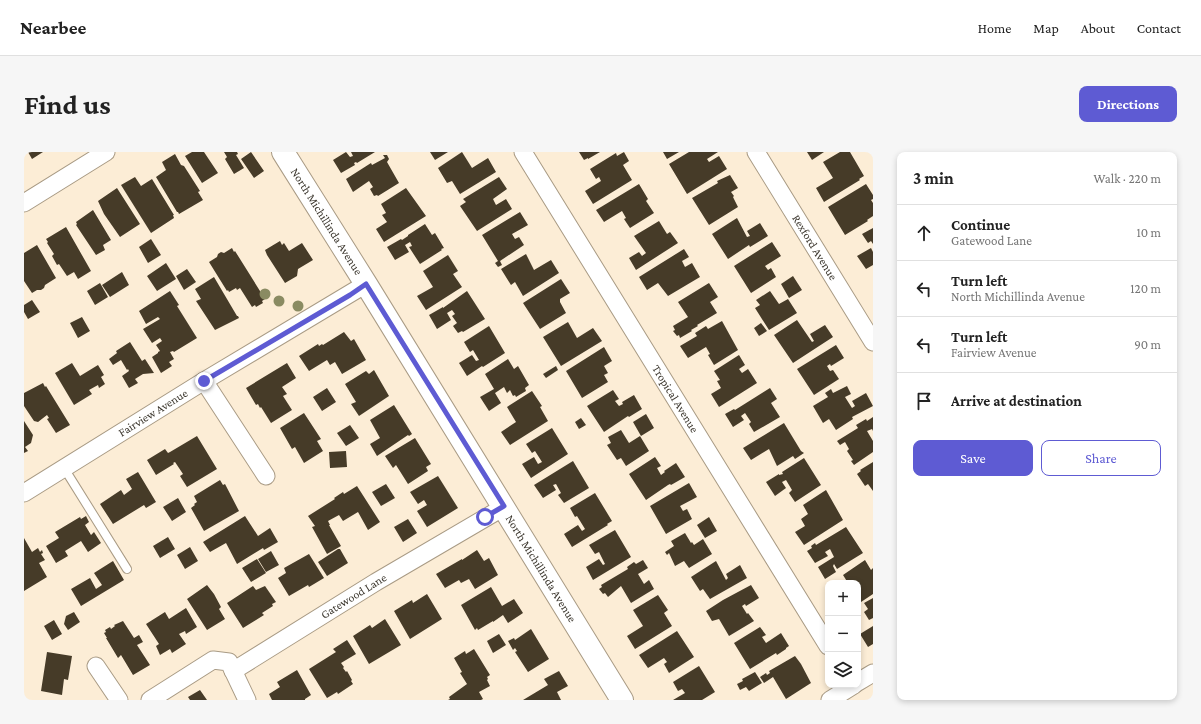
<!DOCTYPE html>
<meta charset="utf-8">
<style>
:root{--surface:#fff;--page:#f6f6f6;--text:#222;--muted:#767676;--line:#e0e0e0;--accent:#5e5bd3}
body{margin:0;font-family:"Crimson Pro",serif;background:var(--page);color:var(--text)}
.controls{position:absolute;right:12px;bottom:12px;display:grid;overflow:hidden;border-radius:8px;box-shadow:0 2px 6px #0003}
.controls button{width:36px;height:36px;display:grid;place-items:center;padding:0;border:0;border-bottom:1px solid var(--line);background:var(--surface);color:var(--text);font:20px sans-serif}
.stop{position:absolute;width:12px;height:12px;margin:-9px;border:3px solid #5e5bd3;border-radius:50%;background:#fff}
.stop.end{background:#5e5bd3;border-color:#fff;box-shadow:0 1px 4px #0008}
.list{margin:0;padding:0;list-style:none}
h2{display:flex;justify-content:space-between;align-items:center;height:52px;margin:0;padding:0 16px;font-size:17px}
h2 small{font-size:13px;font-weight:400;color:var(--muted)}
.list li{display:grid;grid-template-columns:26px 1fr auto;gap:12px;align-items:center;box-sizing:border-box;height:56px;padding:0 16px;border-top:1px solid var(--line)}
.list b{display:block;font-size:15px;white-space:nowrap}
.list p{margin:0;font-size:13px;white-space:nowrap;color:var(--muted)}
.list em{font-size:13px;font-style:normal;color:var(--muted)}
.actions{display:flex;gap:8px;padding:12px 16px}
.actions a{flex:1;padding:9px 0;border:1px solid var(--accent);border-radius:8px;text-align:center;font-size:14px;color:var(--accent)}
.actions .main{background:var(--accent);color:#fff}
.icon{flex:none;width:22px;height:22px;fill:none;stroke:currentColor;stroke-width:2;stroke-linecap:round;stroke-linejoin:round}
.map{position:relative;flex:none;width:849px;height:548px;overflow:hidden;border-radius:8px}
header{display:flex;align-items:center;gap:24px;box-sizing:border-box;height:56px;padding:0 20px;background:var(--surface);border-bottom:1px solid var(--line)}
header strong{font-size:19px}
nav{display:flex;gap:22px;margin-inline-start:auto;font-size:14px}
.intro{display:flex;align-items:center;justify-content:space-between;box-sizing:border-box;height:96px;padding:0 24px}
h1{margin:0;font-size:28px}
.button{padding:10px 18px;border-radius:8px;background:var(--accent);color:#fff;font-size:14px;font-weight:700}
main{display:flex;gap:24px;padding:0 24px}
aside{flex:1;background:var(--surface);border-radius:8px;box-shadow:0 2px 6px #0003}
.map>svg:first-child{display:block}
.building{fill:#463b28}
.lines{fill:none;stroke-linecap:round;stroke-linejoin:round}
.lane-casing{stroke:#a99b85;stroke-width:10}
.street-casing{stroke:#a99b85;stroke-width:19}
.secondary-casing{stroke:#a99b85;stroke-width:24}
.lane{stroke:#fff;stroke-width:8}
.street{stroke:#fff;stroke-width:17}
.secondary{stroke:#fff;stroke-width:22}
.tree{fill:#8a8b62}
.route{stroke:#5e5bd3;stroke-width:5}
.labels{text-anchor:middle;stroke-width:4;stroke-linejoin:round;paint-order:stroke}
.street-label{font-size:12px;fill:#3c372e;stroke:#fcedd6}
</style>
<header>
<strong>Nearbee</strong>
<nav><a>Home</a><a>Map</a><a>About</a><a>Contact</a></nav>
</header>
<div class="intro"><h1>Find us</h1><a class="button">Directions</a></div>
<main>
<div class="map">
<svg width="849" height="548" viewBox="0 0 849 548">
<rect width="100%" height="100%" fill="#fcedd6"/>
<path class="building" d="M4,0H19L8,7Z
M168,0H180L194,21L178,31L161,4Z
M200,0H213L214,2L212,3L220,16L210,22L201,7L203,5Z
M227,0L240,19L230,26L217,7Z
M322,0L326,5L329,4L327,0H351L333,11L332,10L330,11L331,13L317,21L309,8Z
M406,0H424L411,8Z
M438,0L448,16L464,6L472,20L436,42L428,29L423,31L414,16Z
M555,0H576L564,7V6L560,8Z
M600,0L605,9L599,13L608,28L569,52L561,39L577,29L575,25L572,27L566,17L592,1L593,4Z
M639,0H655L643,7Z
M665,0H694L683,7L685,10L695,4L703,17L663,42L645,12Z
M783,0H800L788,8Z
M816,0H826L840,24L835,27L836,28L800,50L792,36L809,26L799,10Z
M151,2L157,13L160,14L176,39L174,40L179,48L155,62L154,60H153L132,25L142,18L138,10Z
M359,3H363L365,7L363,10L375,31L354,44L353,43L350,44L346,37L349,35L345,29L329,40L322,27L347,11L348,13L361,6Z
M706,23L714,36L707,40L710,44L709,45L714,55L685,73L668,46L694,31L693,29Z
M111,25L117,34L128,27L150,63H149L150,66L127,81L97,33Z
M475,25L483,37L469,47L472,53L482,47L488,57L453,79L436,54L442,50L439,47Z
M615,32L624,47L622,49L630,61L606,76L600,67L602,66L598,59L580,70L572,58Z
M842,32L849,43V47L847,48L849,51V64L843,68L844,69L821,83L804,55Z
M93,36L116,72L96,85L80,62L74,49Z
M382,36L402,64L360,90L352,77L363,70L358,63L362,61L357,52Z
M69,58L87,88L79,93L81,98L72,103L52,73L53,72L52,70Z
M496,60L504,73L488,82L491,87L495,85L500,93L476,109L478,113L474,115L471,111L474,109L458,83Z
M713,66L723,85L726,84L723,79L736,71L744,84L726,95L725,93L704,107L688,82Z
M635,69L643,82L646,80L654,91L612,118L605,106L615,100L618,104L622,101L610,84Z
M401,72L408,83L411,81L420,96L417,97L418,98L396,112L385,95L388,94L386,90L381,93L385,100L371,108L363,95L377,87L378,88L384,84V83Z
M42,75L67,119L54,127L50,120L43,124L35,112L33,113L28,104L30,102L23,91L24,90L22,87Z
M849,76V92L847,89L844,91L838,82Z
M127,87L137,103L124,111L115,95Z
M256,89L258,93L260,91L265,99L278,91L289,108L274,117L273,124L261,131L243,103L241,98Z
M748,90L757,104L741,114L744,118L747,116L752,125L727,141L710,114Z
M13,93L32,126L21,133L20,136L17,138H13L8,141L0,129V101Z
M208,96L210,100L211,99L241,147L238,149L239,151L232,155L231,153L228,155L216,136L213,138L212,136L205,140L204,138L203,139L185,110L193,105L194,102L197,100L200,101Z
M847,96L849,100V113L842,117L833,104Z
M660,97L665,105L658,109L661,115L668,111L676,125L644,144L634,131L623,138L615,125Z
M502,102L510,118L527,108L535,121L499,144L491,130L487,133L477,117Z
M424,103L434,119L429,122L438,135L402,158L393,144L409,135L399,119Z
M142,111L152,127L133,139L123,124Z
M163,117L172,130L160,138L152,124Z
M98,120L105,133L86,145L78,133Z
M769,124L778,138L765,146L757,132Z
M190,125L213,164H214L215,166L191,178L172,149L177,147L171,137Z
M537,127L546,141L536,147V150L542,161L516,177L499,151Z
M76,131L84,145L71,153L63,139Z
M685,131L694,145L686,150L693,161L673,173L674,174L667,178L668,179L656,186L655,183L653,184L649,179L651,178L649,174L664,165L654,150Z
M146,139L155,153L153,154L173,186L150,200L149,199L146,200L150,207L145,210L148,214L137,221L128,205L134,201V200L136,199L132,193L138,189L136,186L128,191L119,177L136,167L134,165L122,172L115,159Z
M443,139L461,167L439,180L438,179L434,181L429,174L433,171L428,164L431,162L428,158L423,161L427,168L413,177L405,163L419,155V156Z
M746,139L755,152L764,147L773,161L745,178L731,156L736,153L732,148Z
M8,148L16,160L4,167L0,160V153Z
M58,165L66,179L54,186L46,171Z
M773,168L788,190L790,189L786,182L801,173L809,185L769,211L750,183Z
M698,169L714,198L690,213L684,203L686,202L682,195L664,206L656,194L673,184L671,181L682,174L684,177Z
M544,170L553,186L569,176L578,189L537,214L519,185Z
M737,171L743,179L735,184L730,176Z
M465,174L481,201L459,215L458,214L443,224L435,211L448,203L452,209L455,208L449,198L446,200L440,190Z
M320,180L327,189L330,187L342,208L318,222L311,210L306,213L303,208L285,219L275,204L294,192L295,194L298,192L299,193Z
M106,190L118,209L121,207L130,221L119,222L111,227L114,231L105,236L98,224L105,219L104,217L103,218L97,208L89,213L85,207L93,201L92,199Z
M812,193L820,206L807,214L806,212L803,214L806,219L809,218L815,227L790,243L773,217Z
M580,195L588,209L580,214L584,221L580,223L584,230L558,246L542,219Z
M715,203L721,213L715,217L718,221L724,217L733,231L695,255L687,242L697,236L693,229L696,228L690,219Z
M484,207L490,217L494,214L505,233L501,236L502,239L492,245L491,243L489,244L486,238L483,241L480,235L471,241L477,251L465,259L456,245L470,237L461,222Z
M48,211L56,224L74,213L80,223L77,225L81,232L75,236L74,233L65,238L68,242L50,253L31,221Z
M263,211L272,226L258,235L263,242L259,244L268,258L247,271L237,255L236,256L234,252L232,253L222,236Z
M532,214L534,218L522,226L519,222Z
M350,218L365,244L335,264L327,252L332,250L321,232L342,219L345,222Z
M19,231L21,235L22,234L46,273L32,281L23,267L25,266L23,263L14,270L10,269L0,254V241Z
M823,234L827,242L821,245L828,256L831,254L828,249L842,241L849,254L828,265L829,267L812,278L805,267L799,271L789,254L804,245L801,241L807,237L809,241Z
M303,236L312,250L298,259L289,245Z
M746,236L753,247L747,251L756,265L730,280L725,272L727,270L721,261L717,264L720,268L709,275L701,262L710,257L711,258Z
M589,238L595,247L591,249L595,254L599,252L598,250L610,243L618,257L605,265L604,264L580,280L563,254Z
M508,239L518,254L516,255L524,269L486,293L477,280L492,270L483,255Z
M370,253L388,282L385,284L384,283L353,304L346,292L356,286L346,268Z
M280,261L297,287L293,289L299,299L280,311L271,295L268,297L256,276Z
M622,262L630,276L617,284L609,270Z
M849,265V279L848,277L843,279L849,289V300L830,313L827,309L829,308L823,299L825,297L821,290L816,293L813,289L834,276L832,273L842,267L843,269Z
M557,266L562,273L555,277L551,270Z
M0,269L9,283L7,291L1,295L4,299L0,301Z
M760,271L777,299L780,301L771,307L769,304L753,314L745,297L727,308L719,296Z
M326,273L335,286L322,294L313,281Z
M528,276L544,302L507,326L498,312L510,305L514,312L518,310L511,299L508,301L502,292Z
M597,278L605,291L616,284L625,299L602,314L597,306L593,308L583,293L587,291L584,285Z
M173,284L193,317L163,335L156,324L159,322L151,310L149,311L150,312L132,323L123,308L141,297L144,301L146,300Z
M391,286L407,312L402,315L404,319L384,332L372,313L369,316L361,304Z
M322,299L323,315L306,316L305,300Z
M631,305L637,314L633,316L637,323L641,320L640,319L652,311L661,325L647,333L646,332L644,333L622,348L605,322Z
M780,306L797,333L771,350L765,341L768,338L762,328L758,330L762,336L751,344L742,330L755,322V323L759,322L758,320Z
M549,309L565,336L540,351L534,343L537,341L532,332L529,333L532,338L519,346L510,333Z
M849,310V339L844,332L841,334L833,322L837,319L836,318Z
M114,320L132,350L122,356L120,353L89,372L76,352L97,338L100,343L108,337L102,327Z
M414,324L434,356L403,375L393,359L403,353L400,348L394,352L386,340Z
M196,328L199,333L201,332L215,359L180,379L167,356L171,353L170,352L173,350L170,344Z
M665,331L673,345L656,354L659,359L663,357L668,367L642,382L626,354Z
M362,332L371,346L357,354L348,340Z
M333,334L356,370L344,378L334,360L319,369L315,363L304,369L306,373H305L317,394L303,402L288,375L291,374L284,364L311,347L310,346L319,340L320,342Z
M802,338L819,368L780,393L771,380L781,374L777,367L784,362L779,353Z
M571,341L588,369L583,372L584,373L548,395L540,382L554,373L558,379L561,377L553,364L551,365L546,356Z
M154,346L162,360L148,369L139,355Z
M62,364L65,370L61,373L67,383L70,380L77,391L64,400L57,389L41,399L44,404L32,411L22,394L35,386L31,380L56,365L57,367Z
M221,364L234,384L246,376L254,390L240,398L239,396L213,412L202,391L186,400L179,390Z
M685,365L693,379L681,386L673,373Z
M384,367L393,381L379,390L370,375Z
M822,375L839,401L813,417L810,412L809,414L812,420L801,427L794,415L810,405L806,397L801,400L804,404L791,411L783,399L788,396L787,394L791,391L792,393Z
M591,378L607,405L569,428L562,415L575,407L579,413L581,412L575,400L571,402L565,393Z
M661,381L667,391L668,390L670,393L679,387L688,402L665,416L660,409L651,414L645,401L643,403L641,400L650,394L647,389Z
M144,385L151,397L136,406L129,394Z
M0,386L8,400L14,396L16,400L18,398L19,401L17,402L21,408L15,411L23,425L0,439Z
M166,395L174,409L161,417L153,403Z
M314,397H316L324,411L303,424L294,410Z
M453,398L460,409L465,406L474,423L451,437L445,427L437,431L435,428L421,436L412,422L438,407V408Z
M247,399L255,413L242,420L234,407Z
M285,402L300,426L285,435L284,433L265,444L254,426L262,421L260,416Z
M233,407L242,421L227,430L218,416Z
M619,408L624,416L614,422L620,432L625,428L630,437L607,451L597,434L584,445L581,441L579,442L575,437L578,435L577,433L604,417L603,415L610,410L612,412Z
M841,408L847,418L849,416V442L834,452V431H824L819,423Z
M89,409L100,428L57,454L47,437L66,426L72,437L78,433L70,421Z
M692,409L702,428L704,426L702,422L716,413L723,426L686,447L679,437L676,439L667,425Z
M183,433L190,442L197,455L195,457L201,467L183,478L163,447Z
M727,433L735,446L722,454L721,452L718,454L723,462L724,461L730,469L705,484L695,467L688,469L682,459L699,448Z
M229,434L232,438L241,434L252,450L248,452L249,454L238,461L240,463L219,476L203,451Z
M467,435L478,454L490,447L499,461L484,471L479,463L469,470V469L454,478L453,476L451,478L437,453Z
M403,442L418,467L386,487L370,459L388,448L389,451Z
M634,443L644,458L640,461L648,474L611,497L603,484L619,474L609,458Z
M849,446V466L845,468L840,460L844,457L840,451Z
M162,456L173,475L162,482L161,479L155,482L162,492L148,501L146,497L136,503L132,494L135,492L122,472L141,460L145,467Z
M50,460L56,470L44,478L40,472L42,464Z
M361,467L377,493L345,512L329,484L346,473L348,476Z
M30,468L38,482L28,488L20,474Z
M99,469L110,486L115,483L119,490L113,493L126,513L109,523L97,503L94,506L82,486H83L80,481L82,480L81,478L86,475L87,477L91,474L90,473Z
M849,474V492L844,495L836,482Z
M736,475L742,483L738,485L742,491L757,481L765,494L762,496V497L753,503L752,501L726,517L710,491Z
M507,477L525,507L504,520L491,500L493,499L491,496L489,498L484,489L490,486L491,488Z
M653,479L670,505L645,521L640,512L643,510L640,506L624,516L615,503Z
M475,482L482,493L469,501L463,489Z
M323,488L332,502L317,511L320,515L319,516L322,520L323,519L328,528L327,529L329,532L314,542L313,540L303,546L285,517L312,500L309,497Z
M450,497L466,523L463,525L464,527L463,528L466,534L455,540L459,547L457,548H424L426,547L425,545L443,532L436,521L438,520L430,506L441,499L442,502Z
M23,500L48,504L44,528L40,527L38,543L17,539Z
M771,504L777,512L787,531L762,547L749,525L740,531L736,525L742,521L743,523L746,521L745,519Z
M675,514L691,540L678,548H649L661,541L658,537L654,539L649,530Z
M273,518L287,543L281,547V548H248L245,542L256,535L253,530Z
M535,519L544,534L533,540L537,548H499L524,533L520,527Z
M731,520L738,531L725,539L722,535L716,538L713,532L719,529L718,527Z
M176,538L183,548H166L164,545Z"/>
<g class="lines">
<defs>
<path id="lane" d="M40,316L103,417"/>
<g id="street">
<path id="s1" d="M499,0L804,494"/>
<path id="s2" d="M732,0L849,190"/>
<path d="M0,51L82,0"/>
<path d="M180,229L242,324"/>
<path id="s3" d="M0,341L180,229L342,132"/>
<path d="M72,514L95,548"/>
<path id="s4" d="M209,519L352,430L480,355"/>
<path d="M834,530L849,521"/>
<path d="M126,548L189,508L205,510L223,548"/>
<path d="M806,548L830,533"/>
</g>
<g id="secondary">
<path id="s5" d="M259,0L342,132L598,548"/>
</g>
</defs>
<use href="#lane" class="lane-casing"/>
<use href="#street" class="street-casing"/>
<use href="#secondary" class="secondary-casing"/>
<use href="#lane" class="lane"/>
<use href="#street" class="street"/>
<use href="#secondary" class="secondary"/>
</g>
<g class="tree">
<circle cx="241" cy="142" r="5.5"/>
<circle cx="255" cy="149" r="5.5"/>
<circle cx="274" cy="154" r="5.5"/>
</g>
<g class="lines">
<path class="route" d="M180,229L326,143L342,132L480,354L461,365"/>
</g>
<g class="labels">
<g class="street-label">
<text dy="4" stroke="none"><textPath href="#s5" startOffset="82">North Michillinda Avenue</textPath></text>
<text dy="4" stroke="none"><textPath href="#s2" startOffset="112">Rexford Avenue</textPath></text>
<text dy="4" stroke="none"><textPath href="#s1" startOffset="290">Tropical Avenue</textPath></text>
<text dy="4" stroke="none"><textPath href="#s3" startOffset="152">Fairview Avenue</textPath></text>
<text dy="4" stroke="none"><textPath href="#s5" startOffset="490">North Michillinda Avenue</textPath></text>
<text dy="4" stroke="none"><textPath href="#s4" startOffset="142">Gatewood Lane</textPath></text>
</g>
</g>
</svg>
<div class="controls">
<button>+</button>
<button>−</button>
<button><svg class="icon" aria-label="layers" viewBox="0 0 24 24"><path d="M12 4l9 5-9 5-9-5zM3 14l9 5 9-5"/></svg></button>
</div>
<div class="stop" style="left:461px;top:365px"></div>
<div class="stop end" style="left:180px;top:229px"></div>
</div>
<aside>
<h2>3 min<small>Walk · 220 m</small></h2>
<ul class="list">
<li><svg class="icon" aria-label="ahead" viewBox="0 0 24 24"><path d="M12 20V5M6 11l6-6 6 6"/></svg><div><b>Continue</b><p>Gatewood Lane</p></div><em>10 m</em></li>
<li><svg class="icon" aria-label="left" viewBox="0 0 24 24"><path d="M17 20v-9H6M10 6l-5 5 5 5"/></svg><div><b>Turn left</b><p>North Michillinda Avenue</p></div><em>120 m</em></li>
<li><svg class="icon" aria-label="left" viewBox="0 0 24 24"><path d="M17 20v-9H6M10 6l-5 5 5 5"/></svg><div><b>Turn left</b><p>Fairview Avenue</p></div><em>90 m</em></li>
<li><svg class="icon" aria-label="arrive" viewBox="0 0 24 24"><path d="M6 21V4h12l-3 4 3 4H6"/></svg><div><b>Arrive at destination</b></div></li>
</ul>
<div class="actions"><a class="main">Save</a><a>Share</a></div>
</aside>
</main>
